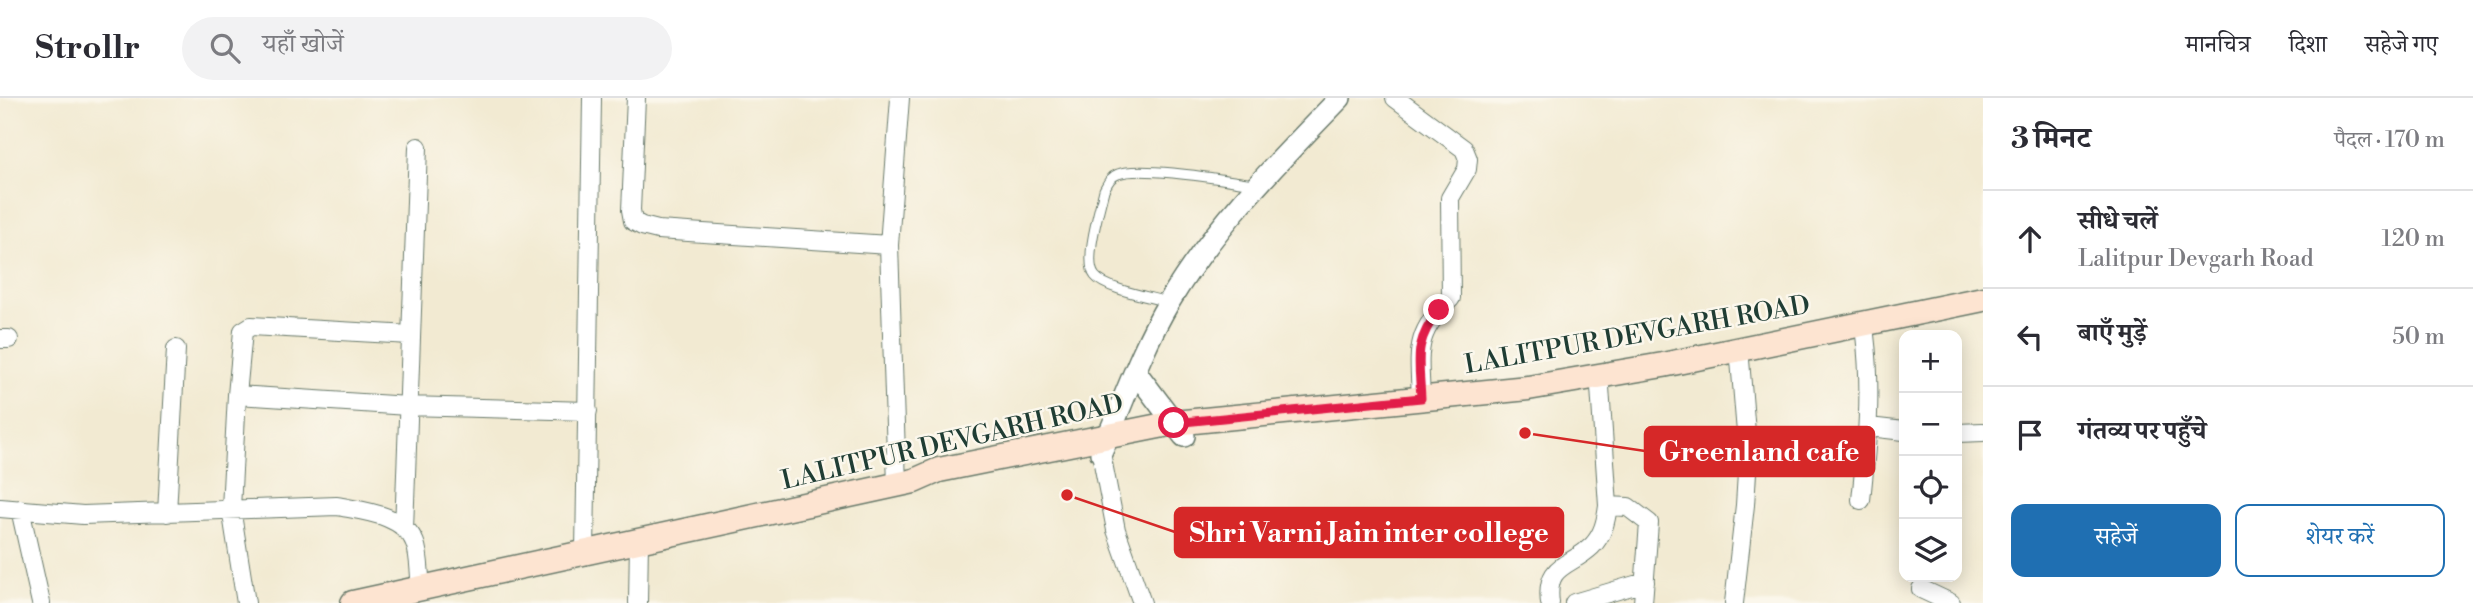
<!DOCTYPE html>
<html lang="hi">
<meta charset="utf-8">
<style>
:root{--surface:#fff;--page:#f2f2f3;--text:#2b2b33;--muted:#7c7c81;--line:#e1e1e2;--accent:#1f6fb2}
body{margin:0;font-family:"Libre Bodoni","Noto Serif Devanagari",serif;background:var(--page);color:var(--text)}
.controls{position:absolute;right:21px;bottom:21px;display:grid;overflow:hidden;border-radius:14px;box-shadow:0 4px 18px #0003}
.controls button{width:63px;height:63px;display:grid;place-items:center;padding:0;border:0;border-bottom:2px solid var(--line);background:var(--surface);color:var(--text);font:35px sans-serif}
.stop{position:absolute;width:21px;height:21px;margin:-16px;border:5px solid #e11d48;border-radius:50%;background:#fff}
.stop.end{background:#e11d48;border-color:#fff;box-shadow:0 2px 7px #0008}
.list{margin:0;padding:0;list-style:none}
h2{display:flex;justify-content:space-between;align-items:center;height:91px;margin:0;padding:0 28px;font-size:30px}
h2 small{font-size:23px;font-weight:400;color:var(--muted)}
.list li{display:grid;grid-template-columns:46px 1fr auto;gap:21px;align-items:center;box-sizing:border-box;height:98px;padding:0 28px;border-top:2px solid var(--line)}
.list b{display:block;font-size:26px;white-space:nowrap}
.list p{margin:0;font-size:23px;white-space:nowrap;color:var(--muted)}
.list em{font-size:23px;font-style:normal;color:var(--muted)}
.actions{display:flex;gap:14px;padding:21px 28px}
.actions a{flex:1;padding:16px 0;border:2px solid var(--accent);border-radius:14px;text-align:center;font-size:24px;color:var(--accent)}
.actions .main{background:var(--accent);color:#fff}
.icon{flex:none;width:38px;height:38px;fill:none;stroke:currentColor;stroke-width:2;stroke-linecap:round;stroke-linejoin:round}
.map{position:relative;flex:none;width:1983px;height:505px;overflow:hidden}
header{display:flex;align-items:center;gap:42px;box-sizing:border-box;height:98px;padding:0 35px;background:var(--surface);border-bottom:2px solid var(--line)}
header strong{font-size:33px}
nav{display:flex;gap:38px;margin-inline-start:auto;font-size:24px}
.search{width:490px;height:63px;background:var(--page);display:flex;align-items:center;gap:18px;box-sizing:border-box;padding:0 24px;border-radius:38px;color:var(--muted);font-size:26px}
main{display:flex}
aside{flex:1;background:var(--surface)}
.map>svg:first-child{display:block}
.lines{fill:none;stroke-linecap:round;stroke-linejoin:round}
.service-casing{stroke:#697a6b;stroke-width:11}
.minor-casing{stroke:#697a6b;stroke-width:20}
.tertiary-casing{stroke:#697a6b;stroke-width:24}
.secondary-casing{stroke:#697a6b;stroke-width:27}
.service{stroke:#fff;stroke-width:9}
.minor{stroke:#fff;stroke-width:18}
.tertiary{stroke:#fff;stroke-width:21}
.secondary{stroke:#fde4d1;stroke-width:24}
.route{stroke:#e11d48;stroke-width:9}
.labels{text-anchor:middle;stroke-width:5;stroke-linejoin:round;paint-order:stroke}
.street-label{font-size:26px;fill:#1f3d34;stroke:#fbf7ec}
.leader{fill:none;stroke:#d62828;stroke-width:2.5}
.callout-dot{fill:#d62828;stroke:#fbf7ec;stroke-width:2.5}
.callout{fill:#d62828;stroke:#d62828;stroke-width:2.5}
.callout-label{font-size:28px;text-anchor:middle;font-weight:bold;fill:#fff}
</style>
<header>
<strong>Strollr</strong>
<div class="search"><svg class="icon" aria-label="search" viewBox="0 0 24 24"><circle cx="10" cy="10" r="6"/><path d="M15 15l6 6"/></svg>यहाँ खोजें</div>
<nav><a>मानचित्र</a><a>दिशा</a><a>सहेजे गए</a></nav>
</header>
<main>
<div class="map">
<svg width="1983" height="505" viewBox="0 0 1983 505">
<rect width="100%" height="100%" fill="#fbf7ec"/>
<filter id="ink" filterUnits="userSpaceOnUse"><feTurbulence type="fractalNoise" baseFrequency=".0143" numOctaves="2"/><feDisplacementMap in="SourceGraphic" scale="14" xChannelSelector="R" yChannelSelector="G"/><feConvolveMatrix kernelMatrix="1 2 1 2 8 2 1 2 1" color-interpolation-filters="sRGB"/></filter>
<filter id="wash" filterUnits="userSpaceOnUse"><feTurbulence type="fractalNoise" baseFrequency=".00686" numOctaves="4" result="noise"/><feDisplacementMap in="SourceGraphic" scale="28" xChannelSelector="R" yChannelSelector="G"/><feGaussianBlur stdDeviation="1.57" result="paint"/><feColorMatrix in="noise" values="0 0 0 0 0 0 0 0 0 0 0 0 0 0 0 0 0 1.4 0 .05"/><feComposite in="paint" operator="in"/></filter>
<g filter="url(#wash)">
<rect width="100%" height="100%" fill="#f2ead2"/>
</g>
<g filter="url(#ink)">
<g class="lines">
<defs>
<path id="service" d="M1167,204C1150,199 1105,191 1095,178C1083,164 1100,110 1104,92C1108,85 1110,79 1118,76C1140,67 1226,82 1254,86"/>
<path id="minor" d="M636,0L631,112L633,123L642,128L658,132L889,147
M1395,0L1464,51L1468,61L1467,71L1450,100L1451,200C1414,236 1419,252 1421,300
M0,241H9
M237,297L408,308L588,313
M1869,329L1904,333
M1957,335L1983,334
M1101,355L1116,432L1142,505
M897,387L889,147L900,0
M1861,402C1867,346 1872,293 1865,237
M1608,408L1628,409L1649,425L1643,505
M0,410L83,417L337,408C362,413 404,416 415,445C420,458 419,476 421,489
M20,411L41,505
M167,415L176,251
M404,431L418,49
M585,454L592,0
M1921,491L1951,505
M246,505L231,410L237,297L243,233L251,228L411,237
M638,505L639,442
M1550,505C1545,465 1569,470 1592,448C1603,437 1606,423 1608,408L1600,289
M1574,505L1645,484
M1734,505L1745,407L1748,359L1740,262"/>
<path id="tertiary" d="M1135,273L1184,338
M1101,355C1123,305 1141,251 1169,204C1215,127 1279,63 1340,0"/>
<path id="secondary" d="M353,505L914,383L939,372L1174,325L1528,290L1663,267L1983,201"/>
</defs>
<use href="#service" class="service-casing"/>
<use href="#minor" class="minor-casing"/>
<use href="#tertiary" class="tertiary-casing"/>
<use href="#secondary" class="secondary-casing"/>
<use href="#service" class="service"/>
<use href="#minor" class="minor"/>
<use href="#tertiary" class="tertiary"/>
<use href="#secondary" class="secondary"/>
</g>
</g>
<g class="lines" filter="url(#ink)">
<path class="route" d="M1174,325L1421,300C1419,260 1413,246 1439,212"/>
</g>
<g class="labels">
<g class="street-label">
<text transform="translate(1637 236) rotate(-10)" y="9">LALITPUR DEVGARH ROAD</text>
<text transform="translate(952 343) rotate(-13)" y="9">LALITPUR DEVGARH ROAD</text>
</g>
</g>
<path class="leader" d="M1525 335L1645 353M1067 397L1175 434"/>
<g class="callout-dot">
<circle cx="1525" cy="335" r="7"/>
<circle cx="1067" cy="397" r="7"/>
</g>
<g class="callout">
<rect x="1645" y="329" width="229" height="49" rx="7"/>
<rect x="1175" y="410" width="388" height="49" rx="7"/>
</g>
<g class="callout-label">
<text x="1759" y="363">Greenland cafe</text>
<text x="1369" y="444">Shri Varni Jain inter college</text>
</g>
</svg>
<div class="controls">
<button>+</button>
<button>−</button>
<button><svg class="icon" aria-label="locate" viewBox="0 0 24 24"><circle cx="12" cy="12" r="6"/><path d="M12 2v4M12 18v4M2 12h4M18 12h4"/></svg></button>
<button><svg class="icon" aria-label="layers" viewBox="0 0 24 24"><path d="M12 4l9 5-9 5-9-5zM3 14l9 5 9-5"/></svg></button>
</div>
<div class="stop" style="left:1174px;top:325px"></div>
<div class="stop end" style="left:1439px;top:212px"></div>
</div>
<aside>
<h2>3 मिनट<small>पैदल · 170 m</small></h2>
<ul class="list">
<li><svg class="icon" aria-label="ahead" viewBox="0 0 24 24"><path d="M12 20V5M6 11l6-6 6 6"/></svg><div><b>सीधे चलें</b><p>Lalitpur Devgarh Road</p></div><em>120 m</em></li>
<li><svg class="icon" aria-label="left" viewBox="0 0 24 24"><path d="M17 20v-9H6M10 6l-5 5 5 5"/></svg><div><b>बाएँ मुड़ें</b></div><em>50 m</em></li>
<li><svg class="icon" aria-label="arrive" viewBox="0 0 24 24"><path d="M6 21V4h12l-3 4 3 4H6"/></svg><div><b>गंतव्य पर पहुँचे</b></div></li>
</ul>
<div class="actions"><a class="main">सहेजें</a><a>शेयर करें</a></div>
</aside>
</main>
